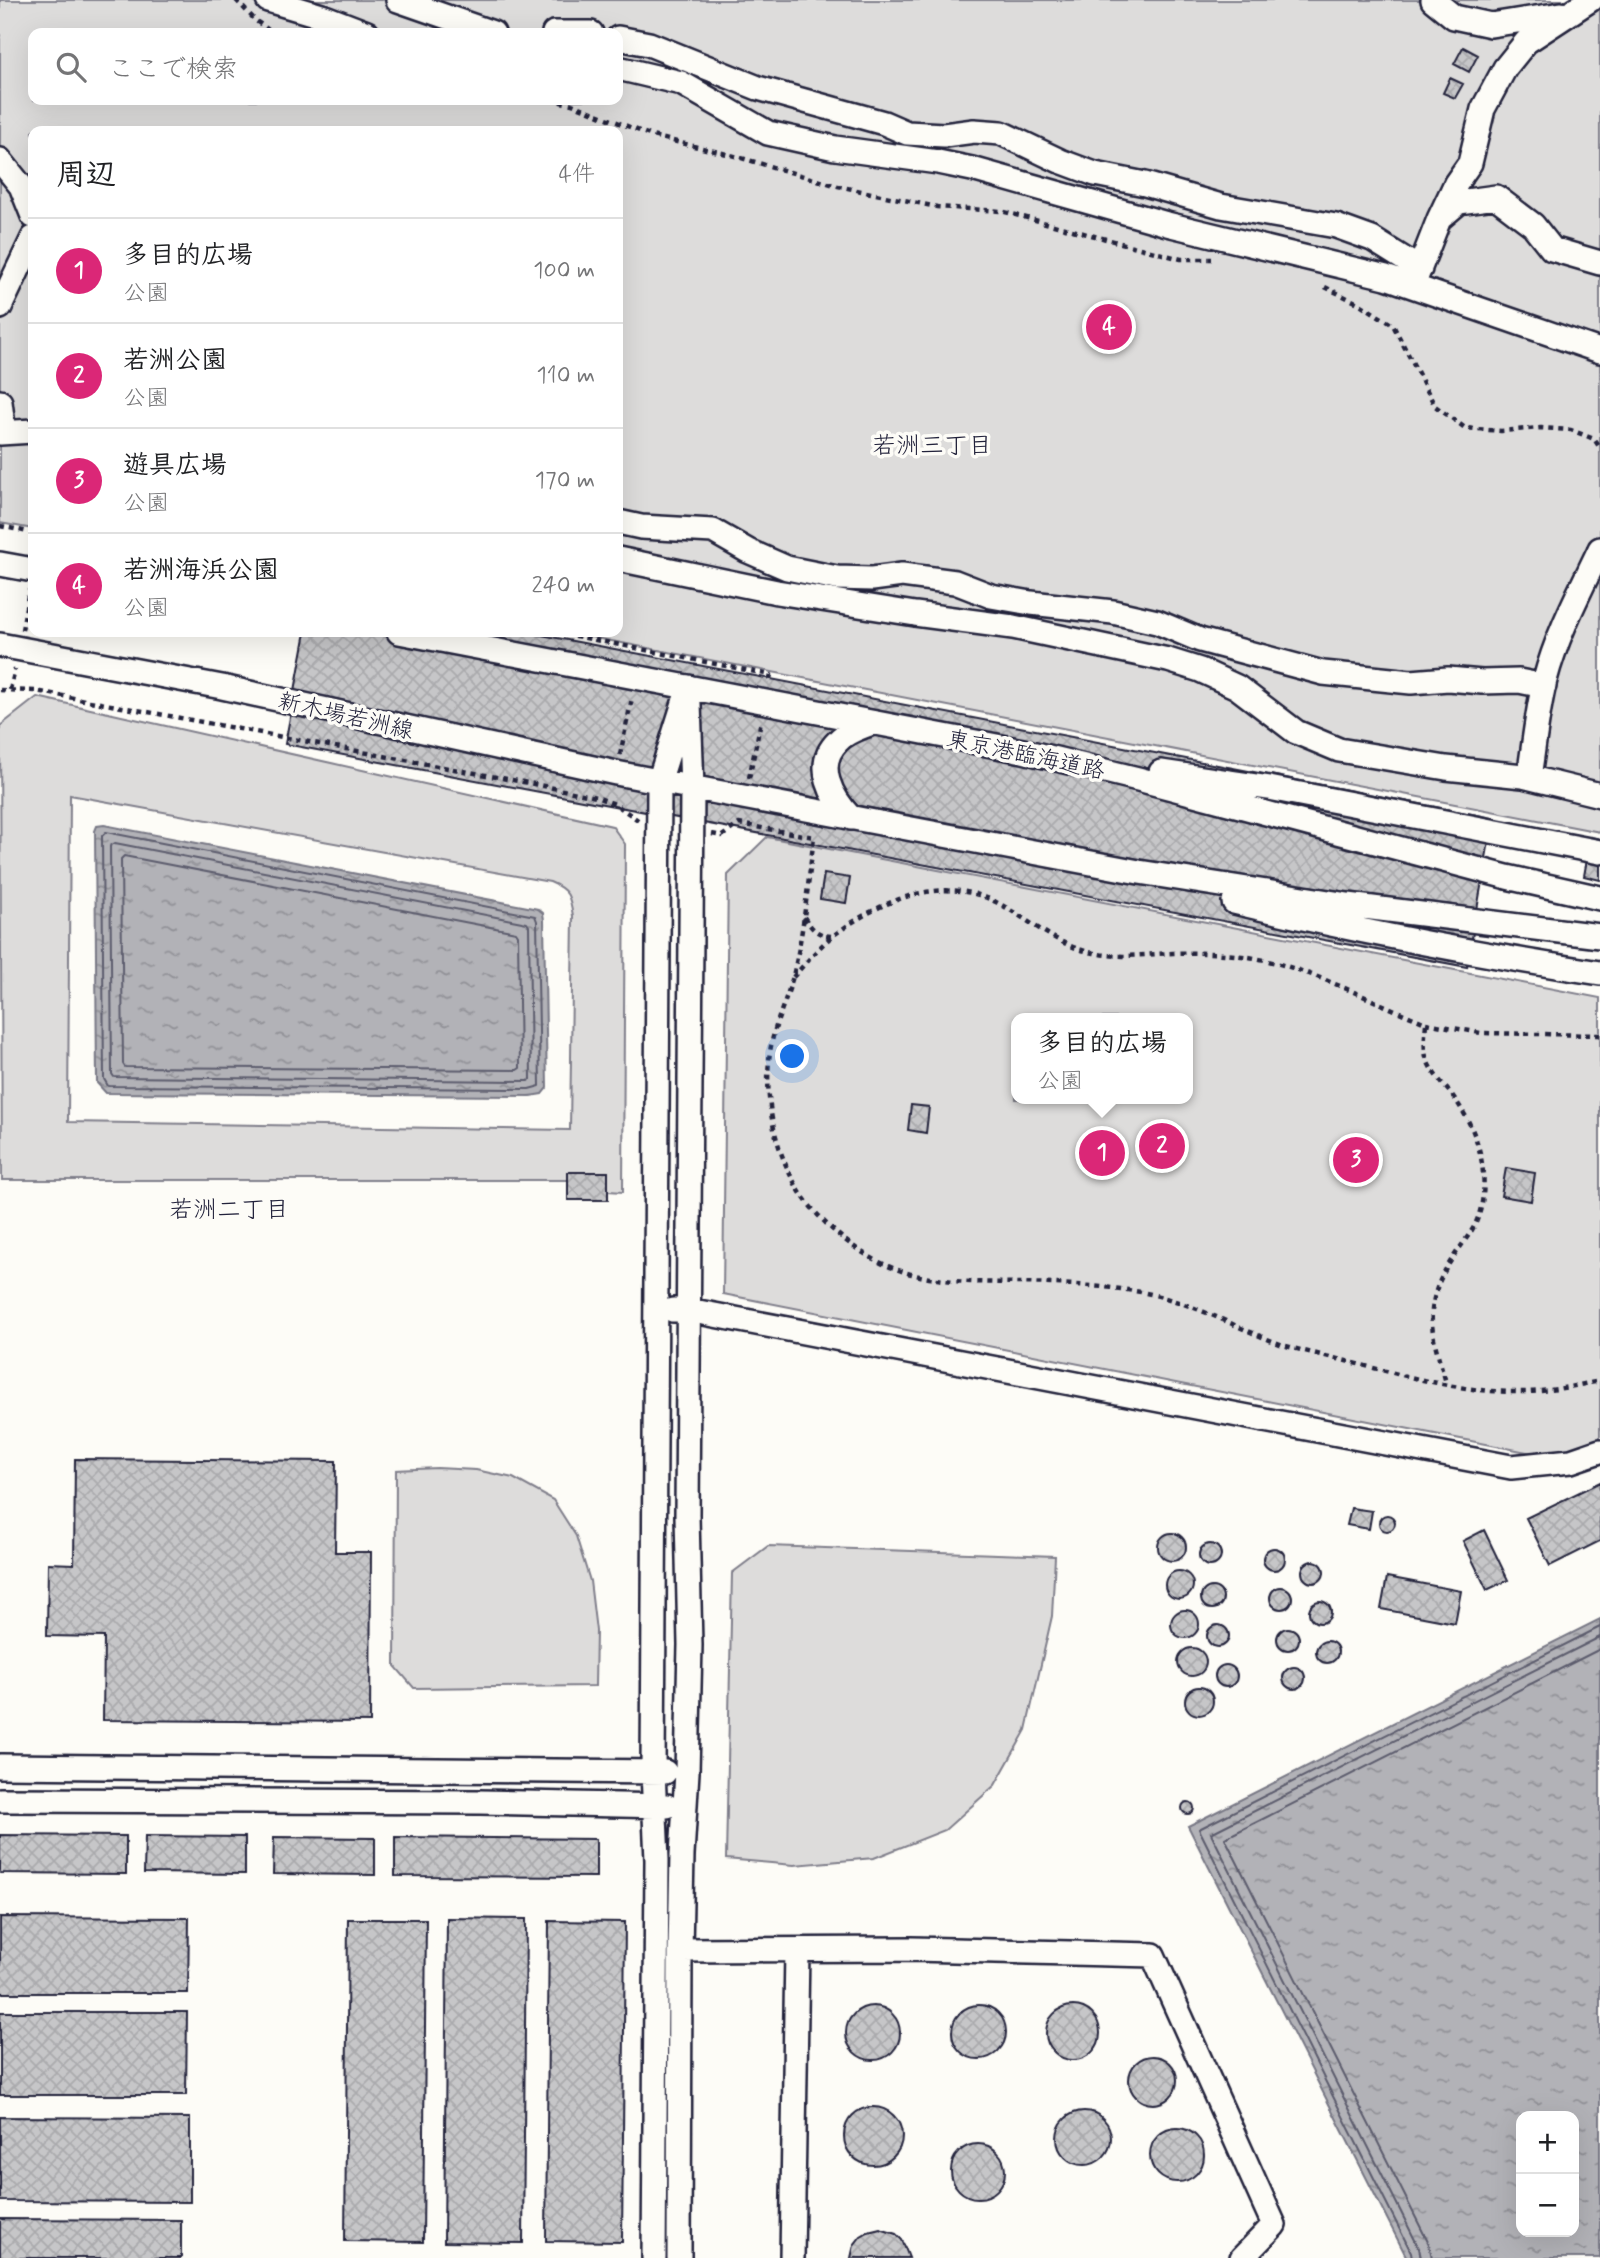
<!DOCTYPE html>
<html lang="ja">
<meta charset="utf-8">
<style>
:root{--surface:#fff;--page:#f6f6f6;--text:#202124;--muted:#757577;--line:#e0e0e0;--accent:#db2777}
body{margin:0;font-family:Mynerve,"Klee One",sans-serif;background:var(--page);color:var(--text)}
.controls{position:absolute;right:21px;bottom:21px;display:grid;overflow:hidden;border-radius:14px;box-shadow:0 7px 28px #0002}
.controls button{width:63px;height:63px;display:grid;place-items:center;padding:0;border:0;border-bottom:2px solid var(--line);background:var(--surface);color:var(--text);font:35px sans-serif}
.you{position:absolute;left:793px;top:1057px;width:24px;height:24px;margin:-18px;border:5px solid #fff;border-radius:50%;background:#1a73e8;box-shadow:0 0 0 10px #1a73e833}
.badge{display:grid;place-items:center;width:46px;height:46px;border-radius:50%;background:var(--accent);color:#fff;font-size:23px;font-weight:700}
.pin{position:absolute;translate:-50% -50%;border:4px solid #fff;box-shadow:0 2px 7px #0006}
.popup{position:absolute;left:1011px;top:1013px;width:182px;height:91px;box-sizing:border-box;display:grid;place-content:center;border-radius:14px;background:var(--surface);filter:drop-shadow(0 2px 5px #0005);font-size:23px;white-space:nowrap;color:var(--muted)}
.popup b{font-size:26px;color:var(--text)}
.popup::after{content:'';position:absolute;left:50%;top:100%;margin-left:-14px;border:14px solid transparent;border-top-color:var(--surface)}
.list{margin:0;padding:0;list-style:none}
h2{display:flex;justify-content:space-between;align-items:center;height:91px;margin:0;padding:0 28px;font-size:30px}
h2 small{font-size:23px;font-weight:400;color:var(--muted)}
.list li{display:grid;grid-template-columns:46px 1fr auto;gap:21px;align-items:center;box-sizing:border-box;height:105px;padding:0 28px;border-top:2px solid var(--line)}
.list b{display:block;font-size:26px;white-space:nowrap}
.list p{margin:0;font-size:23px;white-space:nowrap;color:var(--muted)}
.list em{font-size:23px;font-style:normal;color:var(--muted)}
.icon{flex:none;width:38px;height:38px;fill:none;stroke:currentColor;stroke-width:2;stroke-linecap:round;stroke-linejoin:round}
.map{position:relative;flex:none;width:1600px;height:2258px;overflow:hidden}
.search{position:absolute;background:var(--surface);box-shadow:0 7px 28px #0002;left:28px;top:28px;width:595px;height:77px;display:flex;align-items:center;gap:18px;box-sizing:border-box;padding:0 24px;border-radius:14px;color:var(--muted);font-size:26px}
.panel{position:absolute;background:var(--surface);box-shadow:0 7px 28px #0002;left:28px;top:126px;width:595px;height:511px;border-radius:14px}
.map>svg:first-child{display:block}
.green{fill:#dddcdb;stroke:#807f8b;stroke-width:2;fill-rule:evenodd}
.water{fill:url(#water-ripples);stroke:#787885;stroke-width:2;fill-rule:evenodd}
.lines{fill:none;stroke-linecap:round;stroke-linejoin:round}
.shore{stroke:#5c5c6d;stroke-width:2}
.building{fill:url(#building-cross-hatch);stroke:#22223b;stroke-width:2}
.minor-casing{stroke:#22223b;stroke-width:28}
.path{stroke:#22223b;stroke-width:4.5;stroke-dasharray:5 5;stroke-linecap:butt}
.minor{stroke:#fdfcf7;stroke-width:23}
.labels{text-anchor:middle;stroke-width:7;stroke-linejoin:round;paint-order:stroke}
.street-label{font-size:23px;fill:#22223b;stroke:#fdfcf7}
.neighbourhood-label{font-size:24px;fill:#22223b;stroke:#fdfcf7}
</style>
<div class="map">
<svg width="1600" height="2258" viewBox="0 0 1600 2258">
<defs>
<pattern id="water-ripples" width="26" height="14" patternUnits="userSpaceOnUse" patternTransform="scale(1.75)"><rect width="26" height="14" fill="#b2b2b7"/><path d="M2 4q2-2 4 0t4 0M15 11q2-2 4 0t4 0" fill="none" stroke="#909096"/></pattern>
<pattern id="building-cross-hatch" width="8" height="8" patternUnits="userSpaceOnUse" patternTransform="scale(1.75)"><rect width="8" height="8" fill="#c6c6c8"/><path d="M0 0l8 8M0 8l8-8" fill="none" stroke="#aaaaad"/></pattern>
</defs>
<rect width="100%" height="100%" fill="#fdfcf7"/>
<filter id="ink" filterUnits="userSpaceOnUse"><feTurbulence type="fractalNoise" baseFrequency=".0143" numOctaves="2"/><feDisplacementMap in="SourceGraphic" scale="14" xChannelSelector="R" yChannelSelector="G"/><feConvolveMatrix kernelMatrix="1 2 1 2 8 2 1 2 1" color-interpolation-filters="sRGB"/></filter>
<g filter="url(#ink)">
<path class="green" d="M0,0H1600V832L565,632H618V131H33V529L0,523ZM33,33H618V100H33Z
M37,697L612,826L625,844L623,1192L608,1191V1172H568V1180H2L0,726ZM70,795L550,882C569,890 570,896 573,916L570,1130L68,1122Z
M767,837L1600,998V1440L1573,1450L1532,1453L723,1294L728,875ZM1016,1018H1188V1099H1016Z
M437,1468L476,1470L513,1478L553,1500L576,1536L590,1581L596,1631L595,1686L414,1688L395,1666L396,1470Z
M768,1546L1055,1556L1052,1616L1026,1730L995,1785L945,1830L874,1858L794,1865L726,1859L732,1573Z"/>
<path class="water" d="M104,825L538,909L543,913L544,920L547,1088L542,1094L530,1096L106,1093L97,1083L95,831L97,826Z
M1600,1619V2258H1407L1188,1826ZM1521,2116H1574V2232H1521Z"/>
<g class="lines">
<path class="shore" d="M106,832L535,916L537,921L540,1086L529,1089L108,1086L104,1079L102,836Z
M115,843L527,923L529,926L531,1079L528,1081L114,1077L112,1074L110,846Z
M124,856L516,932L518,935L520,1068L517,1070L125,1067L123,1064L121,859Z
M1412,2258L1411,2252L1199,1829L1600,1627
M1421,2258L1419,2248L1211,1833L1600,1637
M1432,2258L1429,2244L1225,1838L1600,1649"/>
</g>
<path class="building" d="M1463,47L1478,55L1469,72L1454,64Z
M1450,78L1463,84L1455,98L1443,93Z
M306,632H526L1493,818L1467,967L285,744Z
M1591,837L1600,839V880L1584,876Z
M824,874L850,878L846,903L820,899Z
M911,1105L929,1107L926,1133L908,1130Z
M1506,1168L1535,1173L1531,1201L1501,1196Z
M568,1172H608V1200H568Z
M75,1459L336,1461L335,1552H371L370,1722L103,1720L104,1637L47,1636L48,1563L74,1564Z
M1600,1482V1541L1550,1566L1526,1518Z
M1351,1508L1372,1511L1369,1529L1347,1525Z
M1379 1523a8 8 0 1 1 16 0a8 8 0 1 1-16 0Z
M1484,1530L1508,1580L1487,1590L1463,1541Z
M1158 1547a14 14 0 1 1 28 0a14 14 0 1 1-28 0Z
M1199 1555a11 11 0 1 1 22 0a11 11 0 1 1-22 0Z
M1263 1559a11 11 0 1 1 22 0a11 11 0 1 1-22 0Z
M1302 1572a11 11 0 1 1 22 0a11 11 0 1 1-22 0Z
M1165 1585a14 14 0 1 1 28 0a14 14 0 1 1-28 0Z
M1387,1577L1461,1591L1455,1623L1381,1609Z
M1201 1598a11 11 0 1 1 22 0a11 11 0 1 1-22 0Z
M1270 1598a11 11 0 1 1 22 0a11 11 0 1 1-22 0Z
M1309 1612a11 11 0 1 1 22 0a11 11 0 1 1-22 0Z
M1171 1624a14 14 0 1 1 28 0a14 14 0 1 1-28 0Z
M1207 1636a11 11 0 1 1 22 0a11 11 0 1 1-22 0Z
M1277 1639a11 11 0 1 1 22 0a11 11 0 1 1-22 0Z
M1316 1652a11 11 0 1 1 22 0a11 11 0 1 1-22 0Z
M1178 1662a14 14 0 1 1 28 0a14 14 0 1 1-28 0Z
M1215 1676a11 11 0 1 1 22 0a11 11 0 1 1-22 0Z
M1283 1678a11 11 0 1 1 22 0a11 11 0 1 1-22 0Z
M1185 1701a14 14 0 1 1 28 0a14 14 0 1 1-28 0Z
M1182 1808a6 6 0 1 1 12 0a6 6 0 1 1-12 0Z
M0,1835L126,1836V1874L0,1873Z
M145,1836L245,1837V1874L144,1873Z
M274,1837L375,1838V1875L273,1874Z
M395,1837L596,1839V1877L395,1876Z
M0,1917L189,1918L188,1993H0Z
M447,1918L526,1919L523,2243L444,2242Z
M348,1919H426L423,2242L345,2241Z
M549,1921L625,1922L622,2242L546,2241Z
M952 2032a27 27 0 1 1 54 0a27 27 0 1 1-54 0Z
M846 2033a27 27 0 1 1 54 0a27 27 0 1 1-54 0Z
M1046 2033a27 27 0 1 1 54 0a27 27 0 1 1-54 0Z
M0,2012H187L186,2095H0Z
M1129 2080a24 24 0 1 1 48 0a24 24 0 1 1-48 0Z
M844 2136a29 29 0 1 1 58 0a29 29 0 1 1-58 0Z
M1057 2138a27 27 0 1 1 54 0a27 27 0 1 1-54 0Z
M0,2117L190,2118V2202L0,2201Z
M1150 2155a27 27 0 1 1 54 0a27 27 0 1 1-54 0Z
M951 2171a27 27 0 1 1 54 0a27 27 0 1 1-54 0Z
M0,2219L181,2220V2258H0Z
M880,2229L896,2234L902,2240L909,2258H851L854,2245L861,2236L868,2232Z"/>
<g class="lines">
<defs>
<path id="minor" d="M268,0L325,17L367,33
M398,0L493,33
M1433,0L1454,17L1491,25L1561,14
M554,33H591
M618,38L649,44L758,88L884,123L907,133L944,135L974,131L1001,133L1060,161L1095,174L1145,184L1221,206L1336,226L1372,239L1420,269
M618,68L681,83L768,133L835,148L938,162L972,169L1167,224L1386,277L1600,351
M0,160L21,186L33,216
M1439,219L1456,183L1470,163L1483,109L1505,68L1526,42L1590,0
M1414,283L1439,219L1459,202L1496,197L1533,225L1552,249L1600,263
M0,307L33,238
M0,402L4,433
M0,433L33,431
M618,522L641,527L713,531L748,551L787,568L837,578L872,579L902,575L955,582L991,596L1031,603L1113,612L1157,622L1200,640L1323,673L1411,682L1448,679L1482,682L1519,681L1544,686
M618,559L777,592L915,614L1013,627L1168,660L1200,670L1237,687L1296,732L1339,750L1446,768L1523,776L1600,795
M0,564L33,570
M399,632L1023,751L1138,779L1507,877L1600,898
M0,645L222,687L616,773L1139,872L1348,905L1600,936
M1161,772L1269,788L1600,852
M1529,777C1534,745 1537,712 1545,680C1557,634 1580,591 1600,549
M851,818C832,798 813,765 838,741C847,731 860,728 872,723
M1234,902C1355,931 1477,954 1600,973
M673,1310H688L1511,1467L1571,1461L1600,1451
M0,1766L665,1772
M0,1800L480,1802L667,1806
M680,1950L912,1949L1153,1955L1274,2225L1242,2258
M654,2258L657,1860L653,1772L659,782L689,687
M679,2258L680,1950L682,1855L687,1772L690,1645L687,1516L692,788L689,704
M792,2258L797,1951"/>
</defs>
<use href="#minor" class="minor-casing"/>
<path class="path" d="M236,0L256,21L273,33
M550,100L572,104L652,136L731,155L838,186L937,207L1001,211L1181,259H1212
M1325,287L1360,304L1393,325L1435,406L1465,428L1501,431L1541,428L1571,430L1594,439L1600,448
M0,526L33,533
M22,630L29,590
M555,632L771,675L769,682
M0,690L36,691L539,785L596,797L615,804L638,820
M10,690L15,669
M620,755L632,698
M749,778L761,721
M712,834L722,836L739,824L814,837C808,883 804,930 793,976C788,995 779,1014 774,1033C760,1083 772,1148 800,1192C821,1224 857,1254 893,1268C934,1284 977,1282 1019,1283C1060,1284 1100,1285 1141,1292C1190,1301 1236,1328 1283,1345C1306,1352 1331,1357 1354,1363C1406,1376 1461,1392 1516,1392C1544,1393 1573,1386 1600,1381
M804,917C812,929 817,935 831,936
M793,977C806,963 819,946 834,935C880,901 941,874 996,902C1029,919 1056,946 1094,953C1121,959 1147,954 1173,953C1196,952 1219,953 1242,956C1300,963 1370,1001 1426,1023C1425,1036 1423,1048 1427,1060C1432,1073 1443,1084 1452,1095C1469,1118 1481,1144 1483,1173C1485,1191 1482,1214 1472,1230C1454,1258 1436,1275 1432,1310C1430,1335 1440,1360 1446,1383
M1426,1023L1481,1033L1600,1035"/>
<use href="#minor" class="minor"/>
</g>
</g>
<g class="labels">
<g class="street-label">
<text transform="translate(346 715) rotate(13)" y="8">新木場若洲線</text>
<text transform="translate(1026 754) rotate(12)" y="8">東京港臨海道路</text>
</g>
<g class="neighbourhood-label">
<text x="932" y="453">若洲三丁目</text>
<text x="229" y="1217">若洲二丁目</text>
</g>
</g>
</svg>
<div class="controls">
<button>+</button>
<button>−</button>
</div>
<div class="you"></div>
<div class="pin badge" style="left:1102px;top:1153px">1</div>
<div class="popup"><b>多目的広場</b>公園</div>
<div class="pin badge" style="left:1162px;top:1146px">2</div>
<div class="pin badge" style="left:1356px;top:1160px">3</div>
<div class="pin badge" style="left:1109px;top:327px">4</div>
<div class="search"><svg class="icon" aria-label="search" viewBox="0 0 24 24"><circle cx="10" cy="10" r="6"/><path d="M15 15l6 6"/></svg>ここで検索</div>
<section class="panel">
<h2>周辺<small>4件</small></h2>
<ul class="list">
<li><span class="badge">1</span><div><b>多目的広場</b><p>公園</p></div><em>100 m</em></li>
<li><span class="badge">2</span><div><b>若洲公園</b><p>公園</p></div><em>110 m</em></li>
<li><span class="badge">3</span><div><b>遊具広場</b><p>公園</p></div><em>170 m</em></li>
<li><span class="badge">4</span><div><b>若洲海浜公園</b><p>公園</p></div><em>240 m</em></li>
</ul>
</section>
</div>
